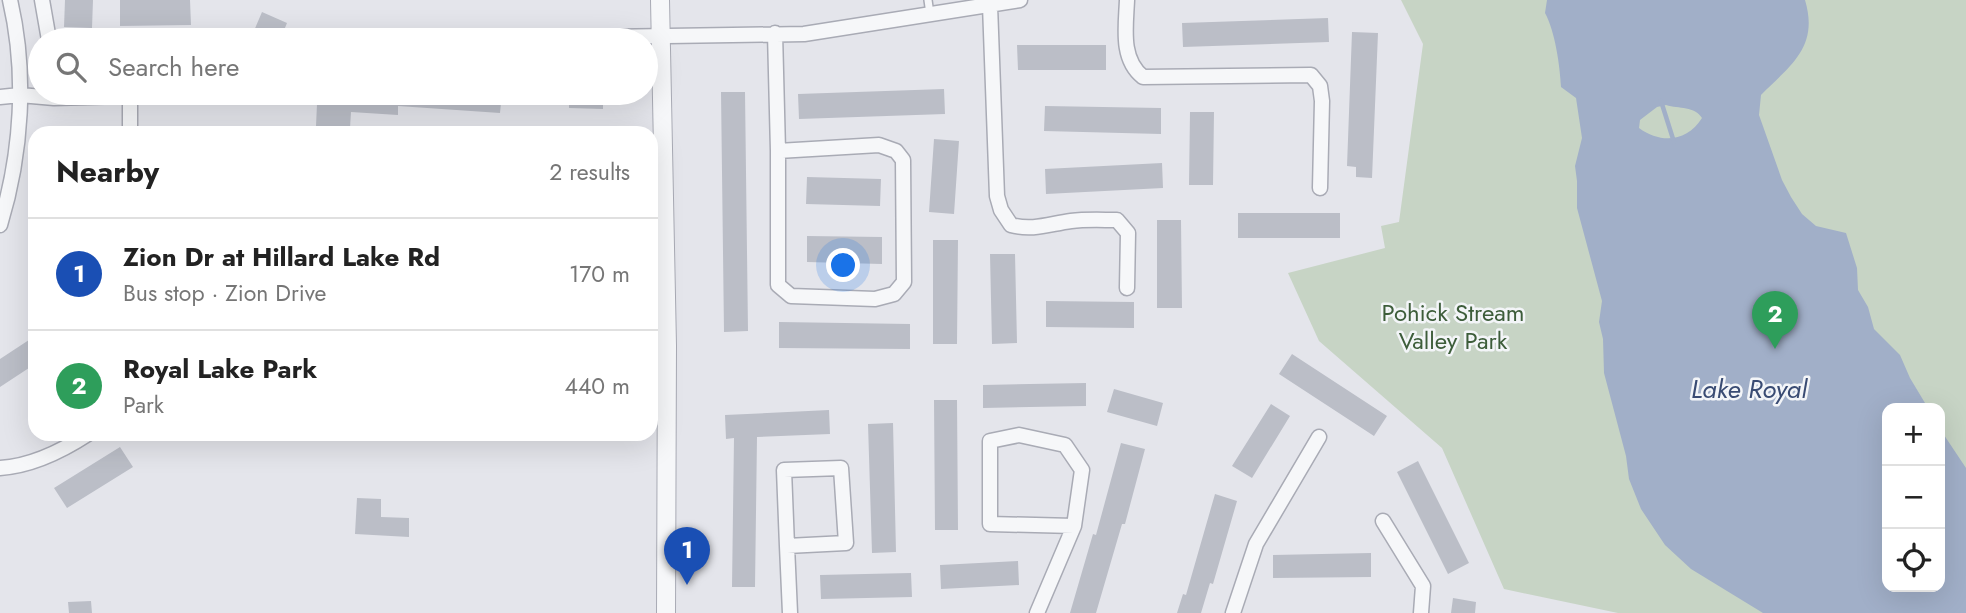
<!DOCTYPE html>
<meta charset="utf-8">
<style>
:root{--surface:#fff;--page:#f2f2f2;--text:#222;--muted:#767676;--line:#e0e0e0;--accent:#2563eb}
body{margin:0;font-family:Jost,sans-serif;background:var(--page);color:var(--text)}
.controls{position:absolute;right:21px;bottom:21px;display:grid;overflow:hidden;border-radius:14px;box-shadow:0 7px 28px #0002}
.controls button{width:63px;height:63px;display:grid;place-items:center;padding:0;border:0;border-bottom:2px solid var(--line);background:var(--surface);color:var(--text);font:35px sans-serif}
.you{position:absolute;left:844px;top:266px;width:24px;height:24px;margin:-18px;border:5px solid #fff;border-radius:50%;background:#1a73e8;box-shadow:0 0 0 10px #1a73e833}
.badge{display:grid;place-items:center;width:46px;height:46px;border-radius:50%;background:var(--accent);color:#fff;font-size:23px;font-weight:700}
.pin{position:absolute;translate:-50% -58px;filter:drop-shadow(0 2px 4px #0008)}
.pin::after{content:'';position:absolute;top:37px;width:24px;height:21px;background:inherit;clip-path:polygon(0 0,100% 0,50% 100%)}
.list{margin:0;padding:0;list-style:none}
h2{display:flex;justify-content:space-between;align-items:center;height:91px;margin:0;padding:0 28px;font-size:30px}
h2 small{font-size:23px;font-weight:400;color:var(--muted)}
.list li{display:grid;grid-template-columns:46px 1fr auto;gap:21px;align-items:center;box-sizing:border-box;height:112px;padding:0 28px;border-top:2px solid var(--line)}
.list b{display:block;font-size:26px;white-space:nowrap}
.list p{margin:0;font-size:23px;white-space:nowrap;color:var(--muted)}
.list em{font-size:23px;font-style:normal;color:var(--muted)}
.icon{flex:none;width:38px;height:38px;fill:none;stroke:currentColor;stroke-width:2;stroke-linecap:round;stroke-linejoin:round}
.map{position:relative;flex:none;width:1966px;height:613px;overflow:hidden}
.search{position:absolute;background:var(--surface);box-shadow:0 7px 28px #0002;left:28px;top:28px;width:630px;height:77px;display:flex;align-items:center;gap:18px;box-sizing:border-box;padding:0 24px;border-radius:38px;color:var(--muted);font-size:26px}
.panel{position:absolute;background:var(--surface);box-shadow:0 7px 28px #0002;left:28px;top:126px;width:630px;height:315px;border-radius:21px}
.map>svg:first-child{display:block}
.green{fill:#c7d4c5;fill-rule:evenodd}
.water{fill:#a1afc8;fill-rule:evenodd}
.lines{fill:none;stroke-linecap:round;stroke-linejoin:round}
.stream{stroke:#a1afc8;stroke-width:4.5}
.building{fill:#bbbec7}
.service-casing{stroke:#a9abb5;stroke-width:10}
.minor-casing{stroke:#a9abb5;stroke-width:17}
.tertiary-casing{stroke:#a9abb5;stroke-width:20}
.service{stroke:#f6f7f9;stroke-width:7}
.minor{stroke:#f6f7f9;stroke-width:14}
.tertiary{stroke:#f6f7f9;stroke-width:18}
.labels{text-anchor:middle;stroke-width:5;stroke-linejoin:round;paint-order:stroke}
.park-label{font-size:24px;fill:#3d5d3a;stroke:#f3f5f8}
.water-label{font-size:26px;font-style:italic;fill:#394b73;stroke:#f3f5f8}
</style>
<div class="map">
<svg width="1966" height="613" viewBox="0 0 1966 613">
<rect width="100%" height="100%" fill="#e4e5eb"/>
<path class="green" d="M1401,0H1966V613H1618L1504,589L1442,448L1319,341L1288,273L1385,248L1381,226L1399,222L1423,44ZM1887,408H1940V587H1887Z"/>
<path class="water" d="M1547,0H1805C1819,47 1791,65 1761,95L1759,115L1782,180L1791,197L1802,214L1816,226L1846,233L1857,268L1858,290L1868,307L1874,329L1900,355L1910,378L1928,408H1887V587H1940V429L1966,468V613H1763L1691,569L1665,545L1641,509L1629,479L1626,456L1604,373L1603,339L1599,322L1602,301L1577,208V181L1575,166L1582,138L1576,98L1561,87C1560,66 1555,31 1545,13ZM1666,105C1679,109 1695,106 1702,118C1687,142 1661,144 1639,128L1640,120L1657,107Z"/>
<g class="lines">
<path class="stream" d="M1661,101L1674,142"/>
</g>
<path class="building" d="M65,0H93L92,28L64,27Z
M120,0H190L191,25L120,26Z
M262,12L287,23L280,40H250Z
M1328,18L1329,42L1183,47L1182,23Z
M1352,32L1378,33L1372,178L1356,177V167L1347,166Z
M1017,45H1106V70H1018Z
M944,89L945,114L799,119L798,94Z
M721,92H745L748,331L724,332Z
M365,93H603V109L569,108V105L501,103L500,113L398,106V115L351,112L350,128L316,126L317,104L336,105L337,95L365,96Z
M1045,106L1161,108V134L1044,131Z
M1190,112H1214L1213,185H1189Z
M934,139L959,141L954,214L929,212Z
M1162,163L1163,188L1046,194L1045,169Z
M807,177L881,179L880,206L806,204Z
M1238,213H1340V238H1238Z
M1157,220H1181L1182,308H1157Z
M807,236L882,237V264L807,262Z
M933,240H958L957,344H933Z
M990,254H1015L1017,343L992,344Z
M1046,301L1134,302V328L1046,327Z
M779,322L910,324V349L779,348Z
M35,336V364L0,387V359Z
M1292,354L1387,416L1374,436L1279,374Z
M1086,383V406L983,408V385Z
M1114,389L1163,403L1157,426L1107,412Z
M934,400H957L958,530H935Z
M1271,404L1290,416L1252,478L1232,466Z
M829,410L830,434L757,437L755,587H732L734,438L726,439L725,415Z
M893,423L896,552L872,553L868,424Z
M1121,443L1145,449L1125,524H1122L1096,613H1070L1093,534L1096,535Z
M120,447L133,467L67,508L54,488Z
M1418,461L1469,563L1448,574L1397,472Z
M1215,494L1237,501L1213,584L1210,583L1201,613H1177L1183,594L1186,595Z
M357,498L381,499V517L409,518V537L355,534Z
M1371,553V577L1273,578V555Z
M1018,561L1019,585L941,589L940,565Z
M911,573L912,597L821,599L820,575Z
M1453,598L1476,602L1475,613H1451Z
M91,601L92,613H69L68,602Z"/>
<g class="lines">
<defs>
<path id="service" d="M928,0L930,14"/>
<path id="minor" d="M42,0L49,40
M1127,0C1126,26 1120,59 1143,77L1311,75L1320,86L1322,101L1320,188
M990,5L997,196L1001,210L1011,225C1033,231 1049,224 1071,221C1086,219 1102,220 1117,220L1128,233L1127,288
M775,33L778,151
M419,40L804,34L1020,0
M130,93V133
M0,97L20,95L54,98L188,94
M879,145L896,151L903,160L904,282L894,294L875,299L791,296L778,285V151Z
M0,225C22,153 27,73 10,0
M651,345L667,346
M1019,435L1065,445L1082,470L1074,526L990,524V441Z
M0,468C32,466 62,451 88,434
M841,468L846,543L787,546L784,470Z
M1383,521L1423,586L1421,613
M787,546L790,613
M1037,613L1074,526
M1233,613L1256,544L1319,437"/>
<path id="tertiary" d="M660,0L667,346L666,613"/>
</defs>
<use href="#service" class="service-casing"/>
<use href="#minor" class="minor-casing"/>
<use href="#tertiary" class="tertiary-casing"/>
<use href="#service" class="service"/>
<use href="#minor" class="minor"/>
<use href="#tertiary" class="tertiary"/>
</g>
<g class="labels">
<g class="park-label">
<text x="1453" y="321">Pohick Stream<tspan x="1453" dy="28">Valley Park</tspan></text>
</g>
<g class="water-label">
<text x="1749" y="398">Lake Royal</text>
</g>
</g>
</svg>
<div class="controls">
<button>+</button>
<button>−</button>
<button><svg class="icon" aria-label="locate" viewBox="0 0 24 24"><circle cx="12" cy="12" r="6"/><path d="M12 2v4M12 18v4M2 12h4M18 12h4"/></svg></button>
</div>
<div class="you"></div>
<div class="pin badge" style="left:687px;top:585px;background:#1a4fb4">1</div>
<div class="pin badge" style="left:1775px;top:349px;background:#2e9e5b">2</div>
<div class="search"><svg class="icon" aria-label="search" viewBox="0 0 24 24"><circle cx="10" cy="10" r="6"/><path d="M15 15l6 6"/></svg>Search here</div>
<section class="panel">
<h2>Nearby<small>2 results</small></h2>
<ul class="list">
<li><span class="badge" style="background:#1a4fb4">1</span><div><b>Zion Dr at Hillard Lake Rd</b><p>Bus stop · Zion Drive</p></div><em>170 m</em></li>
<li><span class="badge" style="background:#2e9e5b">2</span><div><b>Royal Lake Park</b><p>Park</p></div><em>440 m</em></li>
</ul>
</section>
</div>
